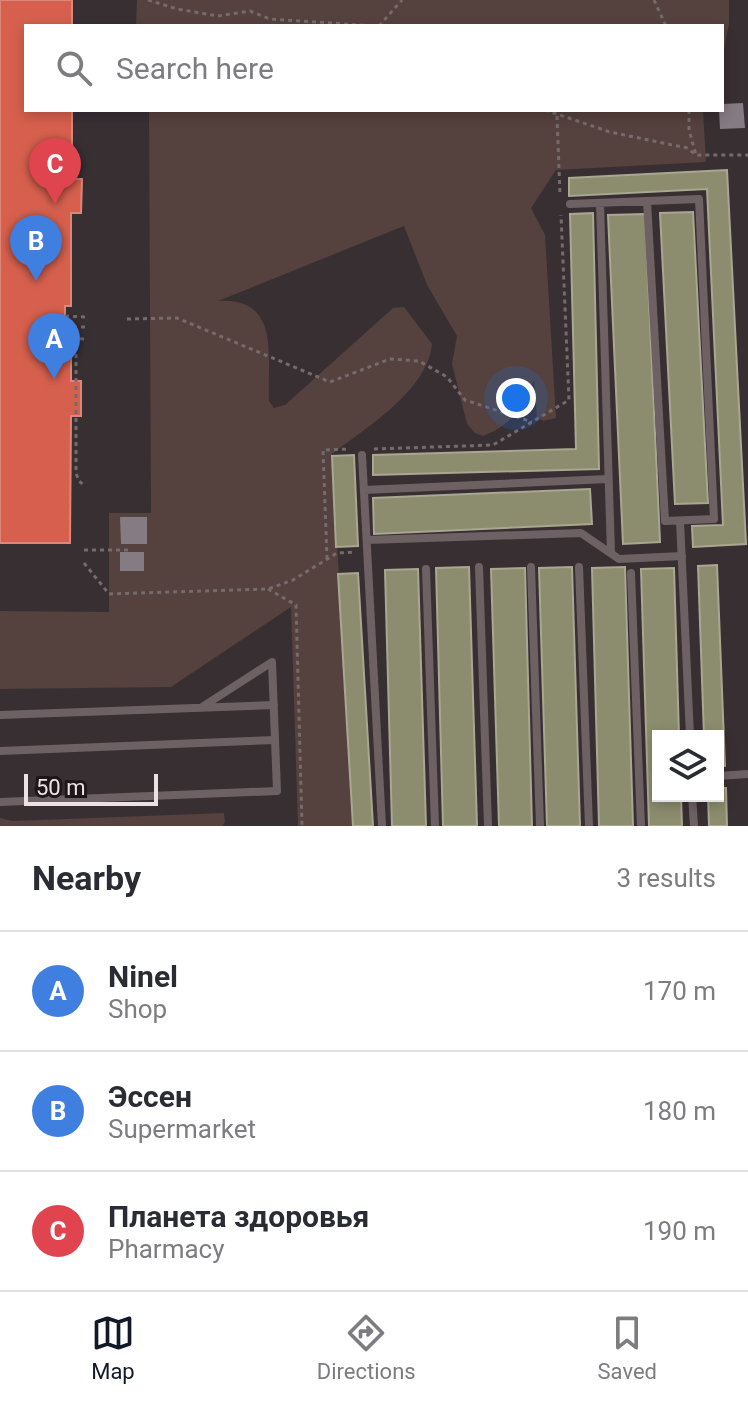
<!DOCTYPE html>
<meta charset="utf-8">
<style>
:root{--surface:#fff;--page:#f7f7f7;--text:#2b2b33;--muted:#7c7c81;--line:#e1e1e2;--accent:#111827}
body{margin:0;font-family:Roboto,sans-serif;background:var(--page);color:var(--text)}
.controls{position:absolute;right:24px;bottom:24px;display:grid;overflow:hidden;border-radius:0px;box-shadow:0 4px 12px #0003}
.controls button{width:72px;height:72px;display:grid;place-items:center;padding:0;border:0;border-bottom:2px solid var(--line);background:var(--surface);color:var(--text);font:40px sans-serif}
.scale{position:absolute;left:24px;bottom:20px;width:134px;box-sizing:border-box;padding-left:8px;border:4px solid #ede1e6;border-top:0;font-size:22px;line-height:28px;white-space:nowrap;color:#ede1e6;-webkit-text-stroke:6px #1e1619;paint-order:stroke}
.you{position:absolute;left:516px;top:398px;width:28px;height:28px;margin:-20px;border:6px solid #fff;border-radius:50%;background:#1a73e8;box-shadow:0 0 0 12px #1a73e833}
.badge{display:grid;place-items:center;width:52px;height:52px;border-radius:50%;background:var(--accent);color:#fff;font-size:26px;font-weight:700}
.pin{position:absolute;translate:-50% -66px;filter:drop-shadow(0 2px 4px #0008)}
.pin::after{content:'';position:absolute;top:42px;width:28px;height:24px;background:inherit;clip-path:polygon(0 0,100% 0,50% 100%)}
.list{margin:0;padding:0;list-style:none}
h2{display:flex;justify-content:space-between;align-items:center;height:104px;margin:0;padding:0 32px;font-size:34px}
h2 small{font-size:26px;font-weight:400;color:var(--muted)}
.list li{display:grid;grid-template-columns:52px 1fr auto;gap:24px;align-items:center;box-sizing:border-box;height:120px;padding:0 32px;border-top:2px solid var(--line)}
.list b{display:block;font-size:30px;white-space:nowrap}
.list p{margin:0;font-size:26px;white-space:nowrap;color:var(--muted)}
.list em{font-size:26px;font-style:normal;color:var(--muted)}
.icon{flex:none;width:44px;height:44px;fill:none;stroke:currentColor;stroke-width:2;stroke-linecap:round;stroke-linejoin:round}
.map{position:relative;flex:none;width:748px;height:826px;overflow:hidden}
.search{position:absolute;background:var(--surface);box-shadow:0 4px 12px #0003;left:24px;right:24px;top:24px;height:88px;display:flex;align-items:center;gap:20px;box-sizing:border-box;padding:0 28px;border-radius:0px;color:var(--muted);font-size:30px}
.sheet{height:464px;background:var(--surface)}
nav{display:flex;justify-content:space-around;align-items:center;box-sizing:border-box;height:112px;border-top:2px solid var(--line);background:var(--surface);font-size:22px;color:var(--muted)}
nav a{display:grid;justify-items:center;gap:4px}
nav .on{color:var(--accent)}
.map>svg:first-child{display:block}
.green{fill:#55413d}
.shops{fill:#d6604d;stroke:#dd877b;stroke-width:2}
.industry{fill:#8c8c6e;stroke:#a9a692;stroke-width:2}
.building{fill:#857b82}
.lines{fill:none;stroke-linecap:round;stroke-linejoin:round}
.path{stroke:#746b6d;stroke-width:3;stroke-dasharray:4 4;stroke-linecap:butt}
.lane{stroke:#6d6163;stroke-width:8}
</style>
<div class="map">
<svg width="748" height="826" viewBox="0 0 748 826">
<rect width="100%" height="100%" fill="#382f33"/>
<path class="green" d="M137,0H729V24L722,59V26H136Z
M149,110H703L706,162L556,170L531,208L545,235L556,418L543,421L537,417L534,380C524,407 511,425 483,436L475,433L467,424L452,364L457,336L427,285L404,226L218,301C281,297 267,356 269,401L274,408L285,405L393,308L404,307L432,344C428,390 366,428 332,454L353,826H298L291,607L171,687L0,689V611L109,612V513H151Z
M224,813L225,822L222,826H0V818L12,821Z"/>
<path class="shops" d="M0,0H72V26H26V110H72V179H82L81,213H71V306H65V348H71V381H81V416H71L70,543H0Z"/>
<path class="industry" d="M727,170L746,544L693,547L692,526L723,525L707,189L569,196V178Z
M693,212L708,503L675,504L660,213Z
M593,213L599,469L373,475V455L576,449L570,214Z
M645,214L660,542L623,544L608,215Z
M354,455L358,546L336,547L332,456Z
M590,489L592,524L374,534L373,498Z
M717,565L725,766L718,767V736H704L698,566Z
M469,567L477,826H443L436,568Z
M572,567L580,826H547L539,568Z
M625,567L633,826H599L592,568Z
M525,568L532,826H499L491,569Z
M674,568L679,736H658V796H681L682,826H649L641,569Z
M418,569L426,826H392L385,570Z
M358,573L373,826H353L338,574Z
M718,788H726L727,826H709L708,796H718Z"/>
<path class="building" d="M743,103L745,128L720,129L719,110H722V104Z
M120,517H147V544H121Z
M120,552H144V571H120Z"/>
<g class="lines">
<path class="path" d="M148,0L177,9L218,16L250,11L270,19L376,26
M654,0L666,26
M379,26L402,0
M545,110L610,132L687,148L696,155H748
M689,110V130L696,155
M557,116L560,195
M65,316L86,317
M127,319L177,318L330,382L390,359L419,361L447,377L465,400L532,422
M65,327H86
M64,338L86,339
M68,346H76V473L79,481L85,486
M68,348V316
M374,449L493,445L569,400L561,215
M84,550H130
M327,559L323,450L350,449
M84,563L109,594L268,589L293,580L337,553L356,552
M268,589L296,605L302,826"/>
<path class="lane" d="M600,203L611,553
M570,204L699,199L714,519L665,521L647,201
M362,455L382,826
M364,490L608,479
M680,521L690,736
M367,540L581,533L619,559L682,556
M479,567L488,826
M531,567L540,826
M579,567L589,826
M426,569L435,826
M631,573L641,826
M0,715L274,705
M0,751L275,740
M718,776L748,774
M692,796L694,826
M0,802L277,791L272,662L202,707"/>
</g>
</svg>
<div class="controls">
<button><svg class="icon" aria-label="layers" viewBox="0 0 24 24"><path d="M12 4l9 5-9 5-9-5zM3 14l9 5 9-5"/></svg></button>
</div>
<div class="scale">50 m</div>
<div class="you"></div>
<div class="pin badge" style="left:54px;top:379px;background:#3f7fe0">A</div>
<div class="pin badge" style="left:36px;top:281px;background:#3f7fe0">B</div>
<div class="pin badge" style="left:55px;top:204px;background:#e0444e">C</div>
<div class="search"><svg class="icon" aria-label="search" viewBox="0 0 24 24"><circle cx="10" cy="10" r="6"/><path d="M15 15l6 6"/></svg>Search here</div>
</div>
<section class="sheet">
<h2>Nearby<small>3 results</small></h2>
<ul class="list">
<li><span class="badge" style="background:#3f7fe0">A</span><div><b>Ninel</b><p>Shop</p></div><em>170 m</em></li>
<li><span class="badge" style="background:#3f7fe0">B</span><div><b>Эссен</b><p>Supermarket</p></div><em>180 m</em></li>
<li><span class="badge" style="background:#e0444e">C</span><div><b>Планета здоровья</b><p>Pharmacy</p></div><em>190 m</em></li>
</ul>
</section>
<nav>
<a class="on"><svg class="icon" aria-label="map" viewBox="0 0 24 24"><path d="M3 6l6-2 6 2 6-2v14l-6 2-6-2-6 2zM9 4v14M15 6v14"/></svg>Map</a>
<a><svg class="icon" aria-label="directions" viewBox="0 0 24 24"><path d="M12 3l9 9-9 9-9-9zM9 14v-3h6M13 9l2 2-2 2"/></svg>Directions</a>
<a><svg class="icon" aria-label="saved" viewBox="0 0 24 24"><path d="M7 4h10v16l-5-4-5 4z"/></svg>Saved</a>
</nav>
